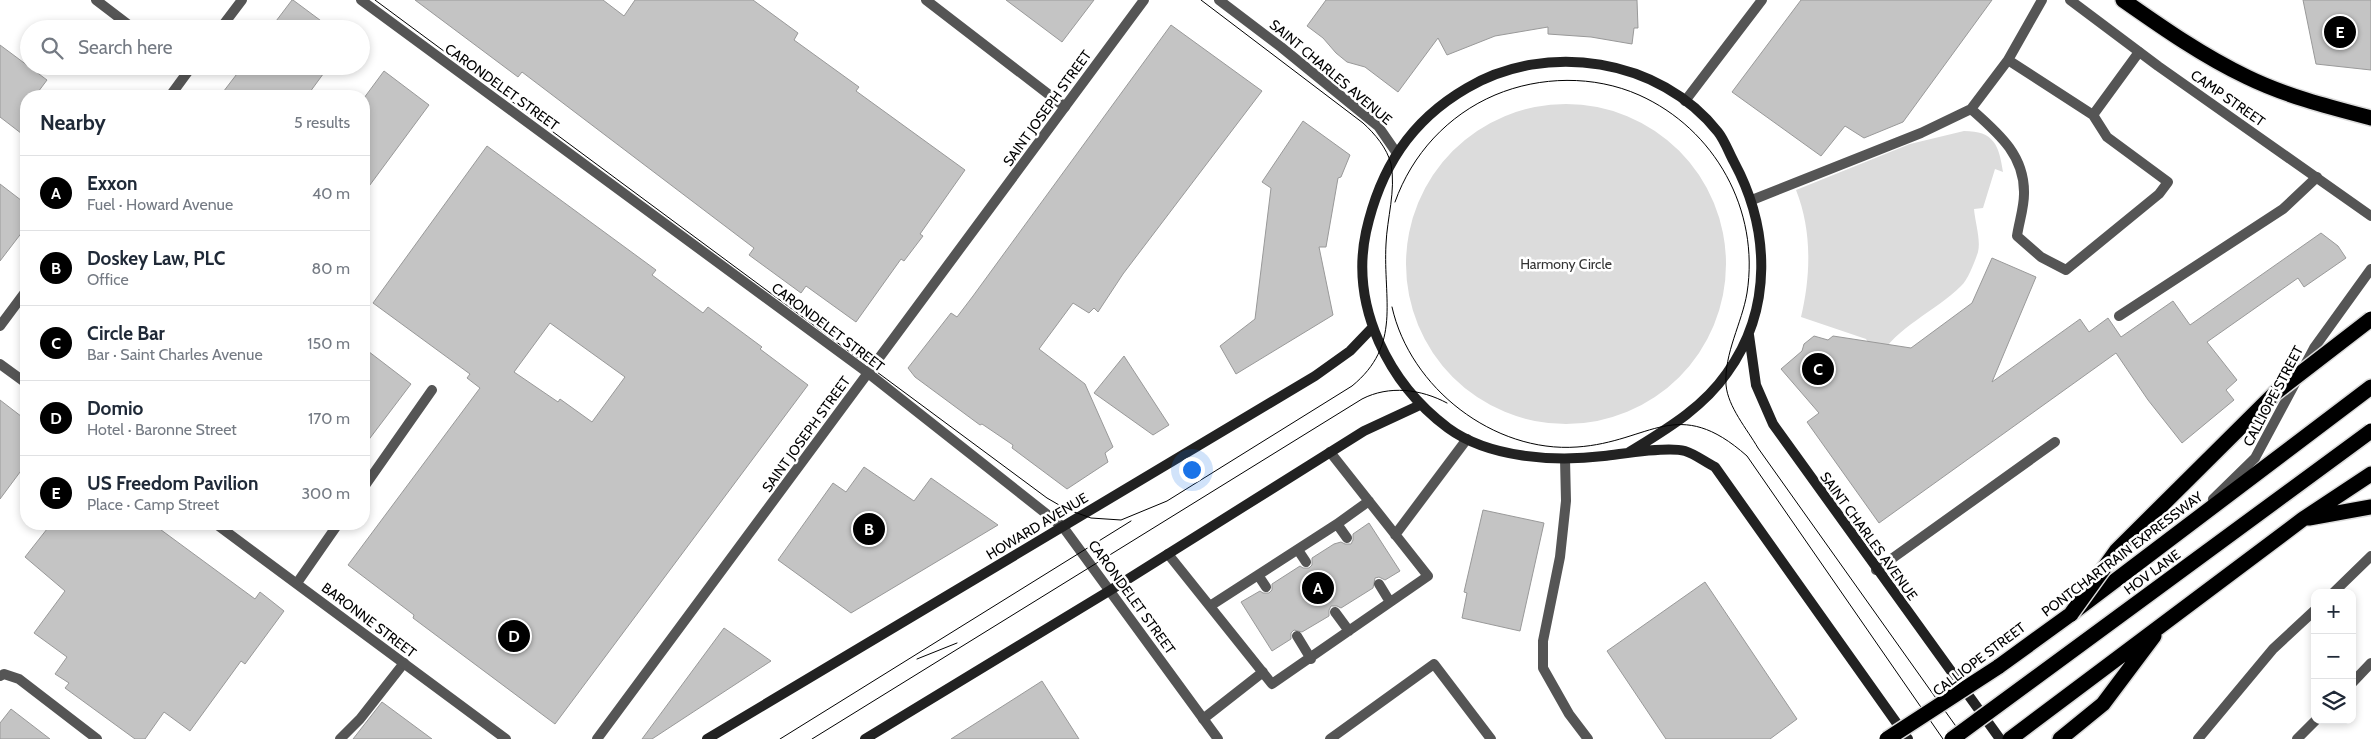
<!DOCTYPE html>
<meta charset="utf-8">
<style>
:root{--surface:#fff;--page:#f2f2f3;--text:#1f2937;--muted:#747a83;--line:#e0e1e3;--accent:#000}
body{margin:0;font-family:Cabin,sans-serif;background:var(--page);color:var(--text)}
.controls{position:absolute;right:15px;bottom:15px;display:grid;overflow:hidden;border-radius:10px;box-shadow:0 2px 8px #0003}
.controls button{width:45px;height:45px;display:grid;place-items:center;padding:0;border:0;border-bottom:1px solid var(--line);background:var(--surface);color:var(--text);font:25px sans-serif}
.you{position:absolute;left:1191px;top:469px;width:18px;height:18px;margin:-12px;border:4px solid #fff;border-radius:50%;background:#1a73e8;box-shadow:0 0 0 8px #1a73e833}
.badge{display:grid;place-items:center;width:32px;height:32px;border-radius:50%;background:var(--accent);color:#fff;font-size:16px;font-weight:700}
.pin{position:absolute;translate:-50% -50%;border:2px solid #fff;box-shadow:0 1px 5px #0006}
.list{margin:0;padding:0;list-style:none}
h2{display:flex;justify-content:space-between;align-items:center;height:65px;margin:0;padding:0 20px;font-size:21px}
h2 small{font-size:16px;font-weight:400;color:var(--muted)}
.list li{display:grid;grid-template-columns:32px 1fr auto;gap:15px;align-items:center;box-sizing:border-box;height:75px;padding:0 20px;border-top:1px solid var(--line)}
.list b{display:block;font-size:19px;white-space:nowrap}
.list p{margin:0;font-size:16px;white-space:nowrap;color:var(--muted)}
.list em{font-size:16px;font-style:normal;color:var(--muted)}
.icon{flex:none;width:28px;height:28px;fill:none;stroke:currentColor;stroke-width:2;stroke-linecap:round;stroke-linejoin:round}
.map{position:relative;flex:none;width:2371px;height:739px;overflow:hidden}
.search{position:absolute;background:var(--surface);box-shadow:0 2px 8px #0003;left:20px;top:20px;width:350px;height:55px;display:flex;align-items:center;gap:12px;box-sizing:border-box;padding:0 18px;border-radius:28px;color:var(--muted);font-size:19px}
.panel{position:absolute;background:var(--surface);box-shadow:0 2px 8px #0003;left:20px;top:90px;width:350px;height:440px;border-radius:20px}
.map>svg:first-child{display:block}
.green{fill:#dcdcdc}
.building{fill:#c4c4c4;stroke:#999;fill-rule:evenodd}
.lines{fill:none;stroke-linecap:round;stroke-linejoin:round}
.motorway-casing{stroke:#dbdbdb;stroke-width:18}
.service{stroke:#555;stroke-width:10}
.minor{stroke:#555;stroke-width:10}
.tertiary{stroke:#555;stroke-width:10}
.secondary{stroke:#222;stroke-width:10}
.motorway{stroke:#000;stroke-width:15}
.tram{stroke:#000;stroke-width:1}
.motorway-bridge-casing{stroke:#dbdbdb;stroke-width:18;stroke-linecap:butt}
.motorway-bridge{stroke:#000;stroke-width:15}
.labels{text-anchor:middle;stroke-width:5;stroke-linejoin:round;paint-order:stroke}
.street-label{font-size:14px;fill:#000;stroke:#fff}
.park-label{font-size:14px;fill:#333;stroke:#fff}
</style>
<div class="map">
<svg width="2371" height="739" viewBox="0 0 2371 739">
<rect width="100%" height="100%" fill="#fff"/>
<path class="green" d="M1406 264a160 160 0 1 1 320 0a160 160 0 1 1-320 0Z
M1964,131C1994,131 1999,145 2003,172L1995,169L1983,208L1974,209C1975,222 1981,240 1978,252C1975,261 1968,280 1961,286C1935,312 1897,326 1878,359L1866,339L1801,317C1811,275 1812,230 1796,190L1910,144Z"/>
<path class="building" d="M292,0H293L332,29H270Z
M415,0H603L624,16L635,0H753L798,33L794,40L859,87L856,91L965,170L920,234L923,236L904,261L901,259L856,322L806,286L801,293L749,255L754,248L522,72L518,77Z
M1006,0H1094L1062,42Z
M1326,0H1637L1638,28H1634L1632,44L1591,37L1548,34V27L1495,36L1447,55L1438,38L1398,92L1365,67L1347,62L1336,53L1323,38L1307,26Z
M1801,0H1992L1903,122L1864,138L1845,126L1821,156L1732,92Z
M2303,0H2371V70L2316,64Z
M1171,25L1262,91L1123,274L1098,312L1094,308L1089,313L1073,303L1039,349L1085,384L1113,447L1105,453L1108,462L1067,489L1012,448L1013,445L982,424L980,425L915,377L908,368L951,313L957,317L973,296Z
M0,45L47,80L35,96H26V137L0,117Z
M243,66H329L307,96H220Z
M384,71L429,105L364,193V98Z
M1303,121L1350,155L1341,177L1338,178L1326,247H1319L1333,315L1236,374L1220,346L1255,319L1271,188L1262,182Z
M487,146L656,270L652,275L703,313L708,307L762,347L760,349L808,385L555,724L413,618L414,615L348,565L480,388L467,378L470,374L373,303ZM550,323L625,377L592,422L560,399L558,402L514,372Z
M0,184L26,204V227L0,261Z
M2321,233L2338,246L2346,258L2304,287L2298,278L2207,342L2237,380L2226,390L2234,400L2182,443L2148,400L2116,353L1879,523L1807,422L1819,413L1781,369L1802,351L1804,344L1814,336L1828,340L1833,336L1911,348L1972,303L1992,258L2036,277L1992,382L2080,319L2089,332L2108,318L2121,337L2173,301L2190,325Z
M364,348L411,384L364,446Z
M1124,356L1169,425L1153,435L1094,393Z
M0,400L26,420V464L0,499Z
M864,467L914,501L931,478L998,525L851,613L778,560L833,483L846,492Z
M1483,510L1544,523L1520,631L1462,618L1467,593L1464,592Z
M1369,523L1400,571L1385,580L1379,577L1375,578L1373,588L1341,608L1337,606H1331L1329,610V616L1302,632L1294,630L1291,633V639L1272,651L1241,602L1260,591L1263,593H1269L1272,590V584L1300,566L1303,568H1309L1312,565V558L1334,544L1341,542L1345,544H1351L1353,540V534Z
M51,524H153L255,599L260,592L284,611L245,664L241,661L190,731L164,712L145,739H135L65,688L69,683L55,674L67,657L34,633L65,591L25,557Z
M1705,582L1797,719L1770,739H1666L1607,651Z
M724,628L771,661L652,739H642Z
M1042,681L1079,739H951L1017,697Z
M382,702L432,739H353Z
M11,709L50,739H0V723Z"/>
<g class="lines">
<defs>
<path id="motorway" d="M2123,0C2163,28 2203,56 2247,77C2286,96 2329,107 2371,118
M2309,518L2371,507
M1998,667L2071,614L2371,387
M2010,739L2303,519L2371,474
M2060,739L2103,704L2154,636"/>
</defs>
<use href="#motorway" class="motorway-casing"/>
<path class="service" d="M96,0L134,29
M926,0L1065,107
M2008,60L2042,0
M2093,115L2008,60L1971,109C1998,133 2025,155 2024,194C2024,208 2019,222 2017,236L2041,257L2066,270L2159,194L2168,182L2107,137L2093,115L2139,52
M1752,200L1921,133L1971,109
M2119,316L2283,209L2317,177
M1565,459L1566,501L1560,557L1543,641V668L1569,714L1588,739
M364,487L432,390
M1337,524L1347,538
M1395,535L1467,439
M1298,550L1306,562
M1168,554L1272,684L1428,576L1330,452
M1876,570L2055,442
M1258,575L1266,587
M297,583L338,524
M1379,584L1390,602
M1210,606L1337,524L1369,501
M1335,612L1349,631
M1297,636L1311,659
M0,676L4,674L19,679L97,739
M2352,683L2371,663
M1203,719L1263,672
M340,739L360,719L404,663
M1330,739L1434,664L1491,739
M2297,739L2316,720"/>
<path class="minor" d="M361,0L868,373L1063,527L1218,739
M2070,0L2158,66L2371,216
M220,29L242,0
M170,96L192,66
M0,326L26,291
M0,364L26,383
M216,524L506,739
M597,739L1144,0"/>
<path class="tertiary" d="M1219,0L1281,47L1378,126L1396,152
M1685,101L1762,0
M2213,499L2255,458L2314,348L2371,269
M2333,593L2371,556
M2198,739L2273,649L2315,610"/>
<path class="secondary" d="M1749,335L1756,385L1773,424L2000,739
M1628,453C1665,430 1702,409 1727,373C1773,309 1770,229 1734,162C1729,153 1725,141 1718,132C1660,58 1546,41 1467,88C1410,121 1380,169 1366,232C1350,307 1389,384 1448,428C1489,458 1554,462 1604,456C1623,454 1667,446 1685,451C1695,454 1705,462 1715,467L1908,739
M707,739L1315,376L1350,351L1373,327
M865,739L1109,591L1364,431L1420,405"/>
<use href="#motorway" class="motorway"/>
<path class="tram" d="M375,0L1047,498L1066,509L1091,518L1121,520L1167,501L1352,386C1402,345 1383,300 1386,244C1387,218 1396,191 1391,164C1387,148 1375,134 1363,123L1201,0
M1395,202C1412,154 1448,115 1495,95C1540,76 1594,75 1639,95C1715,129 1760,210 1747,293C1742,323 1724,353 1726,385C1728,407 1747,429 1758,448L1965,739
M1392,307C1410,388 1494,453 1577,447C1651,442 1677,394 1747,456L1943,739
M917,659L957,643
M780,739L1131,521
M812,739L1362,399C1389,385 1421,389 1447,403"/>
<defs>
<path id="motorway-bridge" d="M2071,614L2117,550L2275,393L2371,319
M1887,739L1998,667
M1952,739L2371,431"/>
</defs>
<use href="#motorway-bridge" class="motorway-bridge-casing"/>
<use href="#motorway-bridge" class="motorway-bridge"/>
</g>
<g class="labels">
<g class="street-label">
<text transform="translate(1331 72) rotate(40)" y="5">SAINT CHARLES AVENUE</text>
<text transform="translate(502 87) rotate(36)" y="5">CARONDELET STREET</text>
<text transform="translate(2228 98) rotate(35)" y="5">CAMP STREET</text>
<text transform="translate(1047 108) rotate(-54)" y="5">SAINT JOSEPH STREET</text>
<text transform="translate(828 327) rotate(37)" y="5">CARONDELET STREET</text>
<text transform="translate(2273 396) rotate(-62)" y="5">CALLIOPE STREET</text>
<text transform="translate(806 434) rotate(-54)" y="5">SAINT JOSEPH STREET</text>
<text transform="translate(1037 526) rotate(-31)" y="5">HOWARD AVENUE</text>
<text transform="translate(1869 536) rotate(54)" y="5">SAINT CHARLES AVENUE</text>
<text transform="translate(2122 554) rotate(-37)" y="5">PONTCHARTRAIN EXPRESSWAY</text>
<text transform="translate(2152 572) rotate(-36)" y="5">HOV LANE</text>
<text transform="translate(1132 597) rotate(54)" y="5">CARONDELET STREET</text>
<text transform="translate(369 620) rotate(37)" y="5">BARONNE STREET</text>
<text transform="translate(1979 659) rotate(-37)" y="5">CALLIOPE STREET</text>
</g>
<g class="park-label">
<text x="1566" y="269">Harmony Circle</text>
</g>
</g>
</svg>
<div class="controls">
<button>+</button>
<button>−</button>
<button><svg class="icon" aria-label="layers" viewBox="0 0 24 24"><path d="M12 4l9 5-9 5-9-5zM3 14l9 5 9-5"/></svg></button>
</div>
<div class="you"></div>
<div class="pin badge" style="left:1318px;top:588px">A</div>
<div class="pin badge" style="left:869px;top:529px">B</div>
<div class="pin badge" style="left:1818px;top:369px">C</div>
<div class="pin badge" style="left:514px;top:636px">D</div>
<div class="pin badge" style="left:2340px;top:32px">E</div>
<div class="search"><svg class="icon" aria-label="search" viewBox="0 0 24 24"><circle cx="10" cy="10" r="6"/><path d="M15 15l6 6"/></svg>Search here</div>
<section class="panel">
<h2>Nearby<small>5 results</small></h2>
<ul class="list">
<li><span class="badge">A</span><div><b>Exxon</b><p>Fuel · Howard Avenue</p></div><em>40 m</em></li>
<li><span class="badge">B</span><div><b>Doskey Law, PLC</b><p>Office</p></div><em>80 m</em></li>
<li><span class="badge">C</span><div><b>Circle Bar</b><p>Bar · Saint Charles Avenue</p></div><em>150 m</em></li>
<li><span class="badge">D</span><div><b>Domio</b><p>Hotel · Baronne Street</p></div><em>170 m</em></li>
<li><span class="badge">E</span><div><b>US Freedom Pavilion</b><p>Place · Camp Street</p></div><em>300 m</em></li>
</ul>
</section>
</div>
